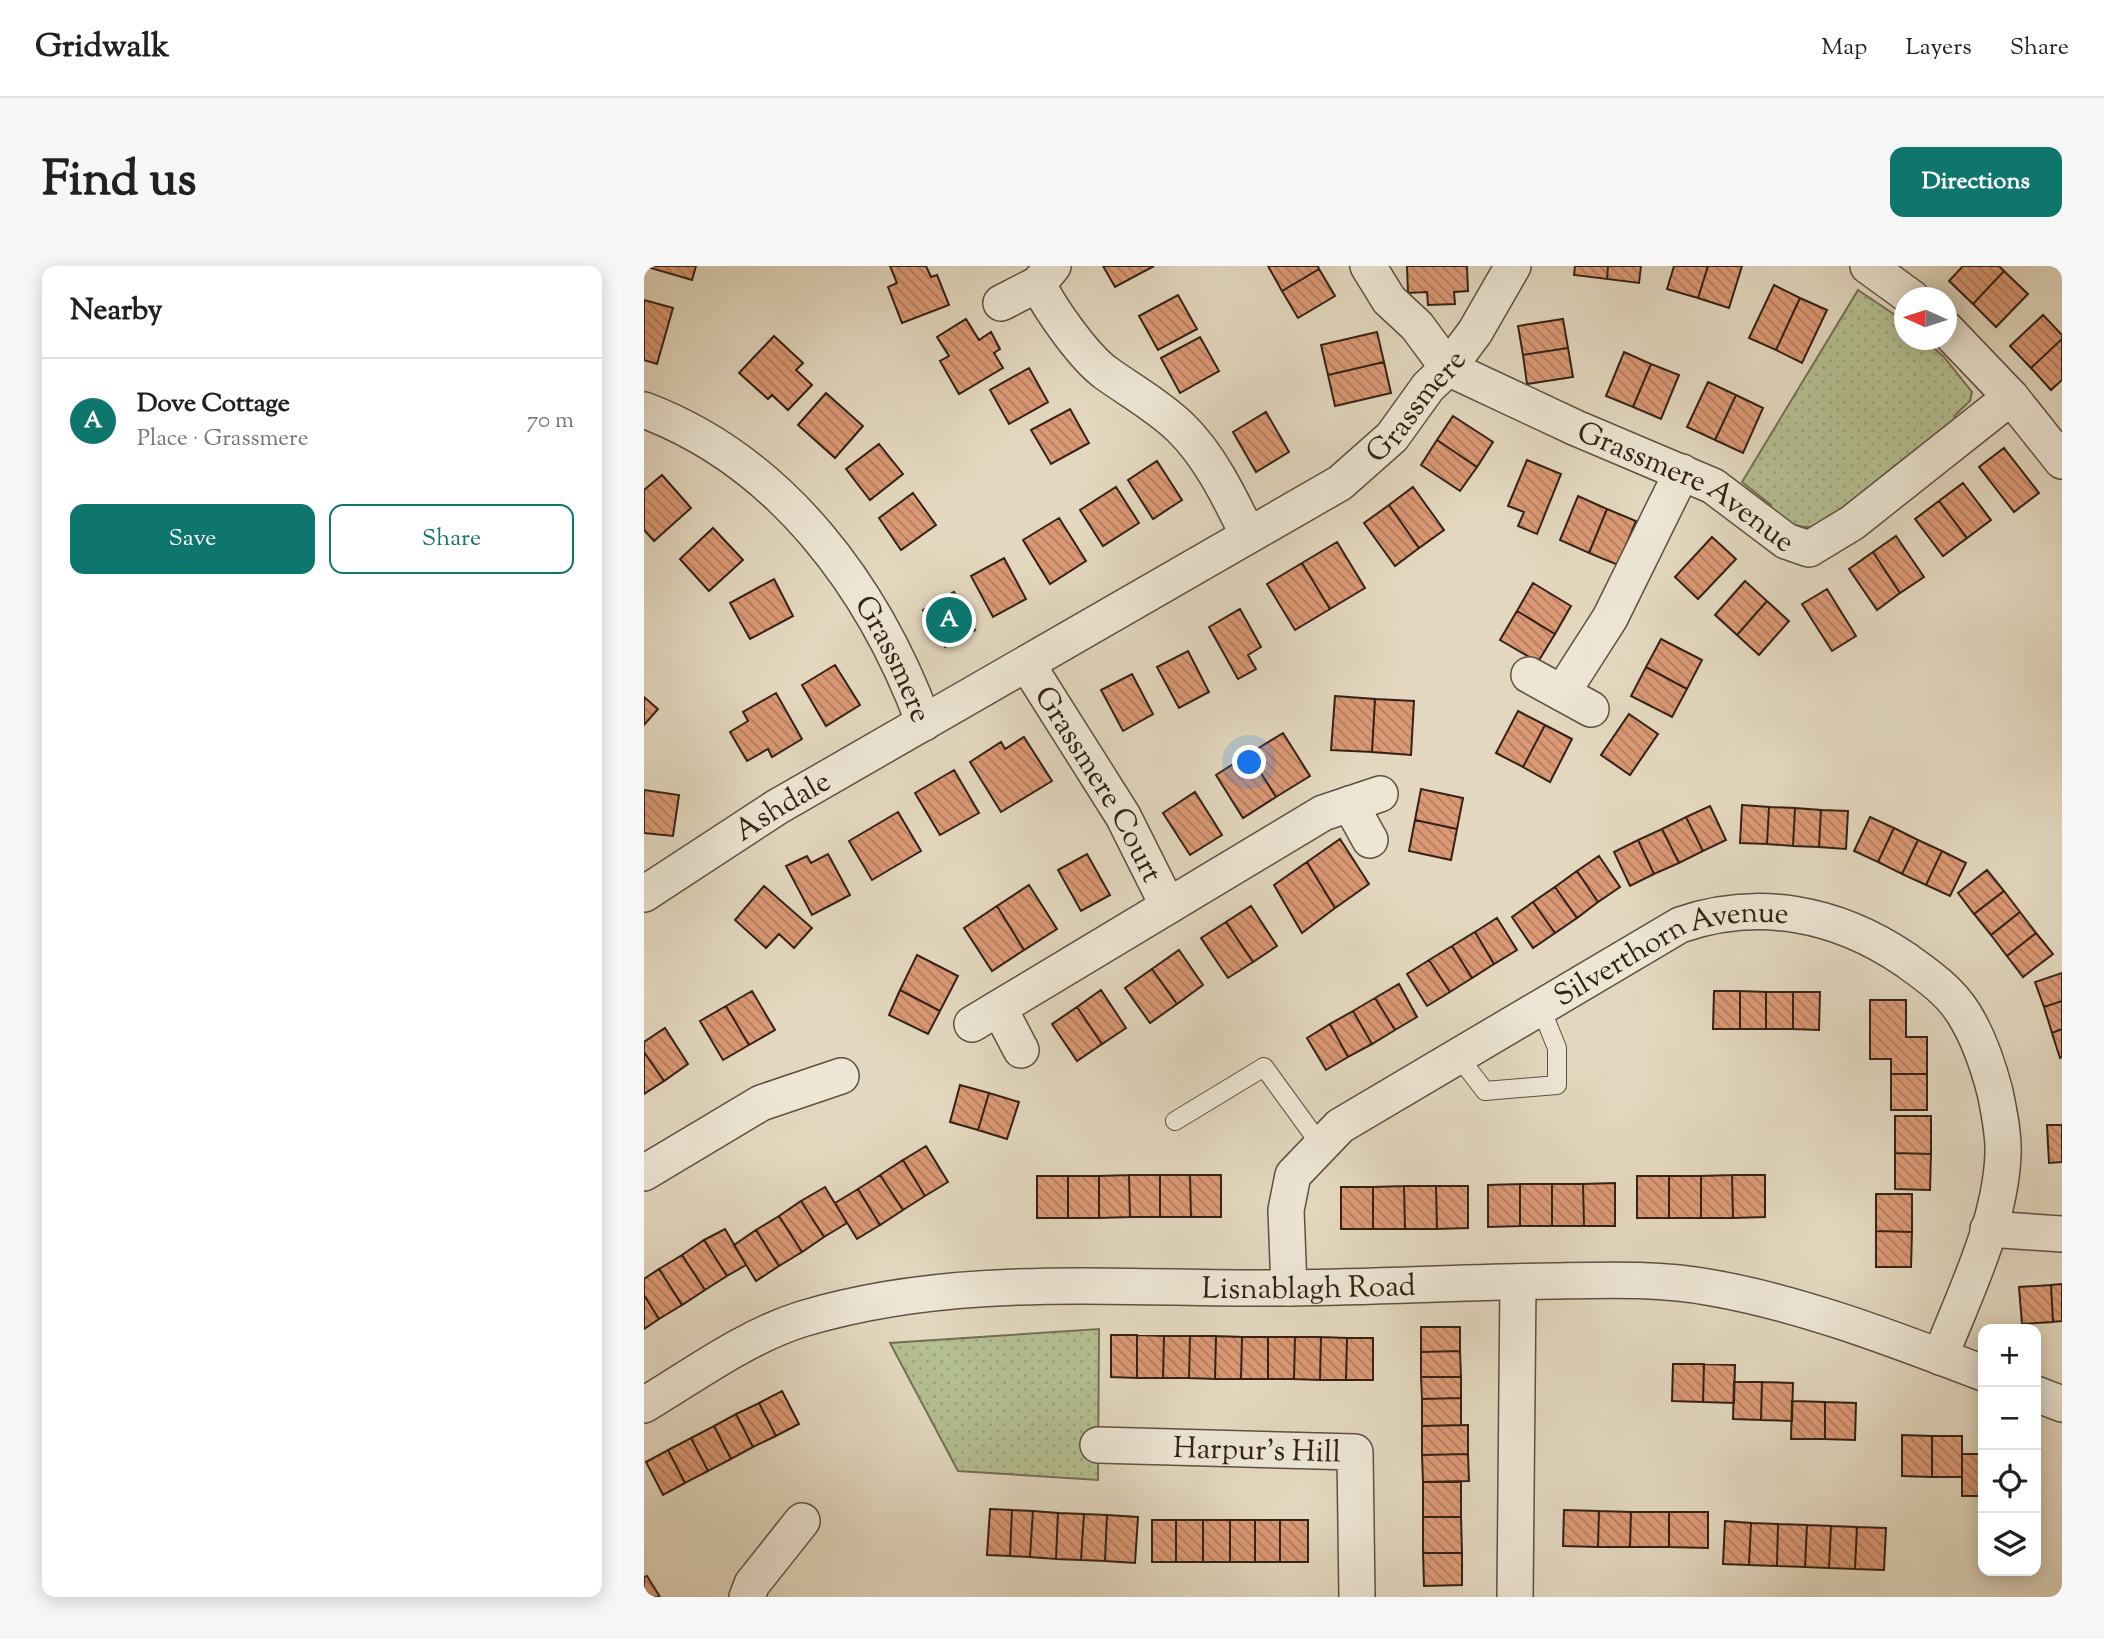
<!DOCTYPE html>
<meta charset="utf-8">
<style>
:root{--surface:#fff;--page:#f6f6f6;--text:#202124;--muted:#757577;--line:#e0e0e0;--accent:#0f766e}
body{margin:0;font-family:"Sorts Mill Goudy",serif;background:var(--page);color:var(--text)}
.controls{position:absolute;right:21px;bottom:21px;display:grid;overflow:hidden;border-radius:14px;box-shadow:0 4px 18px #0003}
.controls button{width:63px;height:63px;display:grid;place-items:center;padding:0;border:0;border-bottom:2px solid var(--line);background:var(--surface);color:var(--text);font:35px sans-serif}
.compass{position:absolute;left:1250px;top:21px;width:63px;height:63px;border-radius:50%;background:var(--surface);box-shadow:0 4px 18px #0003;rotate:273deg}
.you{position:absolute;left:606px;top:497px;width:24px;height:24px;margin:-18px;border:5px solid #fff;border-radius:50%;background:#1a73e8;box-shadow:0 0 0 10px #1a73e833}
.badge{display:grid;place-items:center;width:46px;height:46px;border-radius:50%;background:var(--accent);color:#fff;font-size:23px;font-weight:700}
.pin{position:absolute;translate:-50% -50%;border:4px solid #fff;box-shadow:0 2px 7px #0006}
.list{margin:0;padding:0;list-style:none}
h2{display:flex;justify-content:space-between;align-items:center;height:91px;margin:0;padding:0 28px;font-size:30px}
h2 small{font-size:23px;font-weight:400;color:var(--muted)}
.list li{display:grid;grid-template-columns:46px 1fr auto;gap:21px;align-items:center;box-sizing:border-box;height:126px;padding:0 28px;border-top:2px solid var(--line)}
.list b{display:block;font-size:26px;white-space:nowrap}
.list p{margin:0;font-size:23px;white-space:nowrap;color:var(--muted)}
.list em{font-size:23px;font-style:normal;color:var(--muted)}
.actions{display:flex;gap:14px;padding:21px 28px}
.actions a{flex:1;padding:16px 0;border:2px solid var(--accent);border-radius:14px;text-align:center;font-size:24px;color:var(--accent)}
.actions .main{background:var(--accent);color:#fff}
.icon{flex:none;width:38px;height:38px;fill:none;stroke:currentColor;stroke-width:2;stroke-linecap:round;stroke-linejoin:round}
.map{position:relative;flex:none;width:1418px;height:1331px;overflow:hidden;border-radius:14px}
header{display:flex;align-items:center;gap:42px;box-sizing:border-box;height:98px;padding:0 35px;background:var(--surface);border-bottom:2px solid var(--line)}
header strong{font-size:33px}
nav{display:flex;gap:38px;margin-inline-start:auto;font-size:24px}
.intro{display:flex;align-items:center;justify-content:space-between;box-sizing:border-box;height:168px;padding:0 42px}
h1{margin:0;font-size:49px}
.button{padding:18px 32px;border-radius:14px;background:var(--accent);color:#fff;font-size:24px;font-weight:700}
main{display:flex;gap:42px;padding:0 42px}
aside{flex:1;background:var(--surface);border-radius:14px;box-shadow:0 4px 18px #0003}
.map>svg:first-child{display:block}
.grass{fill:url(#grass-dots);stroke:#747054;stroke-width:2}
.building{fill:url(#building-back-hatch);stroke:#342115;stroke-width:2}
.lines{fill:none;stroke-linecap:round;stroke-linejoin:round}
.service-casing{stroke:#604f40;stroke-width:20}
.minor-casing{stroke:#604f40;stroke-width:38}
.service{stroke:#ede6d5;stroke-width:18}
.minor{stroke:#ede6d5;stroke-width:35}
.labels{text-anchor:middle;stroke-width:5;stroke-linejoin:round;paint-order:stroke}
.street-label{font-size:30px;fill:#342115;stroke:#ede6d5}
</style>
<header>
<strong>Gridwalk</strong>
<nav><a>Map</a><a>Layers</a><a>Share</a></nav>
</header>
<div class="intro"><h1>Find us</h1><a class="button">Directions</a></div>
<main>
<aside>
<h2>Nearby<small></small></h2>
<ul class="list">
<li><span class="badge">A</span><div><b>Dove Cottage</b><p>Place · Grassmere</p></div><em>70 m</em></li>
</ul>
<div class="actions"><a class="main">Save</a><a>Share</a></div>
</aside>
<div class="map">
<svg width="1418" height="1331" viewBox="0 0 1418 1331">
<defs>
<pattern id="grass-dots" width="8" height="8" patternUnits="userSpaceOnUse" patternTransform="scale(1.75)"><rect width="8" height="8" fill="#b4bf92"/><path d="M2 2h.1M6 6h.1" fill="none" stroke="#9ba47d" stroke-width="1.8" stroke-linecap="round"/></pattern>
<pattern id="building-back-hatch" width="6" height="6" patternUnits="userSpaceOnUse" patternTransform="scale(1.75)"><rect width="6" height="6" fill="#db9975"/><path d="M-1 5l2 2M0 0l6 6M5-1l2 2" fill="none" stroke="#b27c5f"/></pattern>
</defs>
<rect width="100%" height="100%" fill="#e3d8bf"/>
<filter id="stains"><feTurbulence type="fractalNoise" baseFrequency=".00286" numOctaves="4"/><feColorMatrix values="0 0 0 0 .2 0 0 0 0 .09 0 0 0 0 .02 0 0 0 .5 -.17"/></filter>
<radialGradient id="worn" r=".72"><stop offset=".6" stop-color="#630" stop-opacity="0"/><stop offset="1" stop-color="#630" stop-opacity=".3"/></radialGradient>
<path class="grass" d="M1214,24L1260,55V74H1281L1300,91L1328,126L1326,135L1310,150L1317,159L1183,257C1158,267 1143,257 1123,244L1127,239L1098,216Z
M455,1063L454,1214L314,1205L246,1077Z"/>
<path class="building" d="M0,0H52L48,14Z
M246,0H282L287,11L293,9L305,39L258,57L244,21L253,17Z
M459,0H510L471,21Z
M624,0H674L675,3L638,25Z
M763,0H823L824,25L810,26L811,38L784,39L783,26L764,27Z
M931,0H964L963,13L930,9Z
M964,0H997L995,17L963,13Z
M1030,0H1064L1054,32L1023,23Z
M1064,0H1098L1085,42L1054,32Z
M1319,0H1355L1360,5L1329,38L1305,15Z
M675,3L691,30L654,52L638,25Z
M1360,5L1384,28L1352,61L1329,38Z
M1130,19L1156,32L1132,84L1105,72Z
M534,29L553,63L514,84L495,50Z
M1156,32L1183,44L1158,97L1132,84Z
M0,34L29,42L13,98L0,94Z
M1399,49L1418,69V73L1387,102L1366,80Z
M322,53L335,74L347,66L356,83L350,87L359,102L315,128L296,95L305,90L293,71Z
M919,53L924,82L879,89L874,60Z
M733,66L740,96L684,109L677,79Z
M130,70L159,97L152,104L168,119L144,144L128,129L124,133L95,107Z
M556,71L575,105L536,127L517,92Z
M1418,73V114L1407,124L1387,102Z
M924,82L929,111L883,118L879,89Z
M980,86L1007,98L989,141L962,130Z
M740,96L747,127L691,140L684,109Z
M1007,98L1035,109L1017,153L989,141Z
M385,102L404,136L365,158L346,124Z
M1064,116L1092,129L1071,174L1043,161Z
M182,127L219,160L191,192L154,159Z
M1092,129L1119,142L1099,187L1071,174Z
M426,143L445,177L407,198L387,164Z
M622,146L645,186L612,206L589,166Z
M809,150L849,176L833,201L793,174Z
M793,174L833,201L816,225L777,199Z
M235,178L259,208L226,234L202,203Z
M1360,182L1395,227L1370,246L1335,201Z
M883,194L917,208L893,268L874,260L880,246L864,240Z
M513,195L538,234L509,253L484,214Z
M18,209L47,242L10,275L0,264V224Z
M1319,217L1347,254L1323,272L1295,235Z
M472,221L495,257L459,280L436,244Z
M769,221L800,264L775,282L745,239Z
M269,227L292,259L257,284L235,252Z
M934,230L963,243L945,287L916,274Z
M1295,235L1323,272L1299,290L1271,253Z
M745,239L775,282L751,300L720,257Z
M963,243L992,255L974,299L945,287Z
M415,252L442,295L406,318L379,274Z
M69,262L99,294L65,325L36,293Z
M1252,270L1280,311L1256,327L1229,286Z
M1068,271L1092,293L1054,333L1031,311Z
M693,276L721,322L686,343L658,297Z
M1229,286L1256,327L1233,344L1205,303Z
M360,292L382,333L349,351L327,310Z
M658,297L686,343L651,364L623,318Z
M130,313L149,350L106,373L86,337Z
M1101,315L1123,335L1093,369L1071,349Z
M889,317L927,340L911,368L873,345Z
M1183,323L1212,370L1188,385L1158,338Z
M310,326L331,364L301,381L279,344Z
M1123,335L1145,355L1115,389L1093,369Z
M596,343L617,381L604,389L612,403L594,413L565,361Z
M873,345L911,368L894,396L856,374Z
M1017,373L1058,394L1043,423L1002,401Z
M544,385L565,426L535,442L513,401Z
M191,399L216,439L182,460L158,419Z
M1002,401L1043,423L1028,451L987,430Z
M488,408L509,448L479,465L457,424Z
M132,427L158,473L128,491L124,483L103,495L86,466L104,455L99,446Z
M691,430L731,433L728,486L687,484Z
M0,431L14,443L0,459Z
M731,433L770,435L767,489L728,486Z
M874,445L901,459L879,501L852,487Z
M985,448L1014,468L986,509L957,489Z
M901,459L928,473L906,516L879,501Z
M639,467L666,510L632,531L605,488Z
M380,471L408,515L357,546L326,496L357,476L361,483Z
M605,488L632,531L599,552L572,509Z
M310,504L335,547L296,569L271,527Z
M777,523L819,532L813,563L771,554Z
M0,524L35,529L29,570L0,567Z
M551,526L578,569L546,589L519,547Z
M1098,539L1125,541L1123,578L1096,577Z
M1066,540L1082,574L1059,585L1042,551Z
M1125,541L1151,542L1149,580L1123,578Z
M1151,542L1177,544L1175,581L1149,580Z
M1177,544L1204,545L1202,583L1175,581Z
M254,546L277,585L228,614L205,575Z
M1042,551L1059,585L1035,597L1018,563Z
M1226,551L1250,562L1234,596L1210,585Z
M771,554L813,563L807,594L765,585Z
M1250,562L1274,574L1258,608L1234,596Z
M1018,563L1035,597L1010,608L994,574Z
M696,573L725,618L691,642L663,596Z
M994,574L1010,608L986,620L970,586Z
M1274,574L1298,585L1282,619L1258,608Z
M1298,585L1322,597L1306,630L1282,619Z
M184,588L206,629L168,649L142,600L163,590L167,597Z
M443,588L466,629L437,645L414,604Z
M955,590L976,621L954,636L933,605Z
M663,596L691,642L658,667L630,619Z
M1343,604L1360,625L1330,648L1314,627Z
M933,605L954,636L933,652L911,621Z
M385,619L413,663L380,684L353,640Z
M120,620L168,662L150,682L135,668L122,682L91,654Z
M911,621L933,652L911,667L889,636Z
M1360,625L1376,646L1347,669L1330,648Z
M889,636L911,667L889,682L868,651Z
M353,640L380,684L348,705L320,662Z
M607,640L633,680L609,696L582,656Z
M1376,646L1392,667L1363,690L1347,669Z
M853,652L873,684L850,698L831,666Z
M582,656L609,696L584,712L557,672Z
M831,666L850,698L828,712L808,680Z
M1392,667L1409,688L1379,711L1363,690Z
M808,680L828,712L806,726L785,694Z
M535,684L559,719L533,738L508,703Z
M273,689L314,710L296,745L256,724Z
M785,694L806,726L783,740L763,708Z
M508,703L533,738L506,757L481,722Z
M1418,707V735L1400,741L1391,716Z
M755,718L773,751L751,764L731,732Z
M256,724L296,745L284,768L245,749Z
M457,724L482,762L458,778L433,741Z
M108,725L131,764L105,779L82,740Z
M1070,725H1096V763H1069Z
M1096,725L1122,726V763H1096Z
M1122,726H1149V763H1122Z
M1149,726H1176L1175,764L1149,763Z
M731,732L751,764L728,778L709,745Z
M1226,734H1262V771H1283V808H1247V793H1226Z
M1418,735V763L1408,767L1400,741Z
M82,740L105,779L79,794L56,755Z
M433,741L458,778L433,795L408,758Z
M709,745L728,778L704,791L686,758Z
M686,758L704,791L682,804L663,772Z
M21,762L44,798L20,815L0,786V776Z
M1418,763V791L1416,792L1408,767Z
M0,786L20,815L0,828Z
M1247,808H1283V844H1247Z
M316,819L345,827L334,864L306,856Z
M345,827L375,836L363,873L334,864Z
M1251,850H1287V888L1251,887Z
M1403,859H1418V896L1405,897Z
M282,880L304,916L281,930L259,894Z
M1251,887L1287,888L1286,924L1251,923Z
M259,894L281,930L259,944L236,909Z
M236,909L259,944L236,959L214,923Z
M485,909H516V951H486Z
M485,909L486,951L455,952V910Z
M516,909H546L547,951H516Z
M546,909H577V951H547Z
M1088,909H1121V951L1089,952Z
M1088,909L1089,952H1057V910Z
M393,910H424V952H393Z
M424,910H455V952H424Z
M993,910H1025V952H993Z
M1025,910H1057V952H1025Z
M971,917V960H940L939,918Z
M876,918H908V960H876Z
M876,918V960L844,961V919Z
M908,918H939L940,960H908Z
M760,920H792L793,963H761Z
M760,920L761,963H729V921Z
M792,920H824V962L793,963Z
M181,921L203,957L180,971L157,935Z
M697,921H729V963H697Z
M214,923L236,959L213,973L191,937Z
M1232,928H1268V966L1232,965Z
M157,935L180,971L158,986L135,950Z
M135,950L158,986L135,1000L112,964Z
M81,963L102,999L83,1010L60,974Z
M112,964L135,1000L112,1015L90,979Z
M1232,965L1268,966L1267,1001H1232Z
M60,974L83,1010L61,1024L38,989Z
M38,989L61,1024L38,1039L15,1003Z
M15,1003L38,1039L15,1053L0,1029V1013Z
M1418,1018V1055L1409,1056L1407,1019Z
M1407,1019L1409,1056L1378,1058L1375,1021Z
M0,1029L15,1053L0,1063Z
M777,1061H816V1085L777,1086Z
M467,1069H493V1112L467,1111Z
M493,1069L520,1070L519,1112H493Z
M520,1070H546L545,1112H519Z
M546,1070H572L571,1113L545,1112Z
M572,1070L598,1071L597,1113H571Z
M598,1071H624V1113H597Z
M624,1071H651L650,1113H624Z
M651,1071H677L676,1114L650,1113Z
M677,1071L703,1072L702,1114H676Z
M703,1072H729V1114H702Z
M816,1085L817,1111H777V1086Z
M1029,1098H1060L1059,1136L1028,1135Z
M1060,1098L1091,1099L1090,1137L1059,1136Z
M777,1111H817V1132L778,1133Z
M1090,1116H1118L1117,1154L1089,1153Z
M1118,1116L1149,1117L1148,1155L1117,1154Z
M138,1125L155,1158L132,1170L115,1137Z
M817,1132V1159L778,1160V1133Z
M1148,1135L1181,1136V1173H1147Z
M1181,1136L1212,1137L1211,1174L1181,1173Z
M115,1137L132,1170L109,1181L92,1148Z
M92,1148L109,1181L87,1193L70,1160Z
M824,1159V1188L778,1189V1160Z
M70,1160L87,1193L64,1205L47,1172Z
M1258,1169L1288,1170V1211L1258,1210Z
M1288,1170H1318V1211H1288Z
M47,1172L64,1205L41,1217L24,1184Z
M24,1184L41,1217L19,1229L2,1196Z
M824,1188L825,1215L779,1216L778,1189Z
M1318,1188H1339V1230H1318Z
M779,1216H817V1251H779Z
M346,1243L368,1244L366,1290L343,1289Z
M368,1244L389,1245L386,1291L366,1290Z
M920,1244L955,1245L954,1281L919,1280Z
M389,1245L414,1247L412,1293L386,1291Z
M955,1245L987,1246L986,1281H954Z
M987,1246H1025V1281H986Z
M1025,1246H1064V1282L1025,1281Z
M414,1247L440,1248L437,1294L412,1293Z
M440,1248L463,1249L461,1295L437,1294Z
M463,1249L494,1251L491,1297L461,1295Z
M779,1251H817L818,1287H779Z
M508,1254H532V1296H508Z
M532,1254H559V1296H532Z
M559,1254H586V1296H559Z
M586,1254H611V1296H586Z
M611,1254H636V1296H611Z
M636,1254H664V1296H636Z
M1081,1255L1107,1257L1105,1299L1079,1298Z
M1107,1257L1134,1258L1133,1300L1105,1299Z
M1134,1258L1163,1259L1161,1301L1133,1300Z
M1163,1259L1187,1260L1185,1302L1161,1301Z
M1187,1260L1213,1261L1211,1303L1185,1302Z
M1213,1261L1242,1262L1240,1304L1211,1303Z
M779,1287H818V1319L780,1320Z
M3,1310L16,1331H0V1311Z"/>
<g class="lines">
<defs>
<path id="service" d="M814,790L841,825L913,819V782L896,740
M531,855L620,801L676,878"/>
<g id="minor">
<path id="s1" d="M724,0L745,34L773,60L804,102L932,162L1069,220L1142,275L1165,283L1208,257L1367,131"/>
<path d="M1224,0L1268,32"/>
<path d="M394,18C406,43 440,91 462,107C487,125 513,139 536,161C566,190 586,232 604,269"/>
<path d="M357,37L394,18L409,0"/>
<path d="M1302,63L1367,131L1418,195"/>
<path id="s2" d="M0,144C138,196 230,322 280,457"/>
<path id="s3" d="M383,398L479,550L524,640"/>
<path d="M885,409L947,443"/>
<path d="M918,427L966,352L1038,206"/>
<path d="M706,538L726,574"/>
<path id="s4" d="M0,628L133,541L696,217L748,171L784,121L804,102L831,66L869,0"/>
<path d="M355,742L377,784"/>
<path d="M328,758L679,547L736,528"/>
<path d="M0,907L117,837L197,810"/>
<path d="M1344,963L1418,968"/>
<path id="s5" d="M645,1022L642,944L649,909L696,860L1036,659C1115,632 1193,647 1262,694C1283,709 1306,725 1320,748C1335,772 1344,799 1351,826C1355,846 1360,868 1359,889C1356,958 1321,1027 1296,1091"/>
<path d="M1392,1128L1418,1138"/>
<path id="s6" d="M0,1139C50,1109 101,1071 158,1053C316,1005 484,1024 647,1022C734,1021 822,1016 910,1015C962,1014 1017,1012 1069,1022C1160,1038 1252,1074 1339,1107"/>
<path id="s7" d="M454,1179L711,1186L713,1331"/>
<path d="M103,1331L108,1318L158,1255"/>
<path d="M871,1331L874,1016"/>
</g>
</defs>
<use href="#service" class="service-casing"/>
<use href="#minor" class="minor-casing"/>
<use href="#service" class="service"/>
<use href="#minor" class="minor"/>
</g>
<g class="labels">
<g class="street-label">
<text dy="10" stroke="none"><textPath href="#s4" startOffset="917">Grassmere</textPath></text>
<text dy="10" stroke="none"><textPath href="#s1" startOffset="397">Grassmere Avenue</textPath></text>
<text dy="10" stroke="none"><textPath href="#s2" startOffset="362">Grassmere</textPath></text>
<text dy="10" stroke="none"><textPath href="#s3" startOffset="140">Grassmere Court</textPath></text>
<text dy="10" stroke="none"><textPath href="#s4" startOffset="164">Ashdale</textPath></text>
<text dy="10" stroke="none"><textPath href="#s5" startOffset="560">Silverthorn Avenue</textPath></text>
<text dy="10" stroke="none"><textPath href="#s6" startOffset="690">Lisnablagh Road</textPath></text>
<text dy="10" stroke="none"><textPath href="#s7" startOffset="159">Harpur's Hill</textPath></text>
</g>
</g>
<rect width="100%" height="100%" filter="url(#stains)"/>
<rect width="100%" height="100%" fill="url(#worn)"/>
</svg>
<div class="controls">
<button>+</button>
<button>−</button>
<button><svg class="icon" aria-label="locate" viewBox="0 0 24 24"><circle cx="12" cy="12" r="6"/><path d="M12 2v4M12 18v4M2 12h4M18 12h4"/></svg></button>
<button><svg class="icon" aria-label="layers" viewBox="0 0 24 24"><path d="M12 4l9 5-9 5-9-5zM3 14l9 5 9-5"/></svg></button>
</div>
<svg class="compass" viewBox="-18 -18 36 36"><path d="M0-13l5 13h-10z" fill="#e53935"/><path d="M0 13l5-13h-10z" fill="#757577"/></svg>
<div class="you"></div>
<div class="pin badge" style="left:305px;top:354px">A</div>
</div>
</main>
